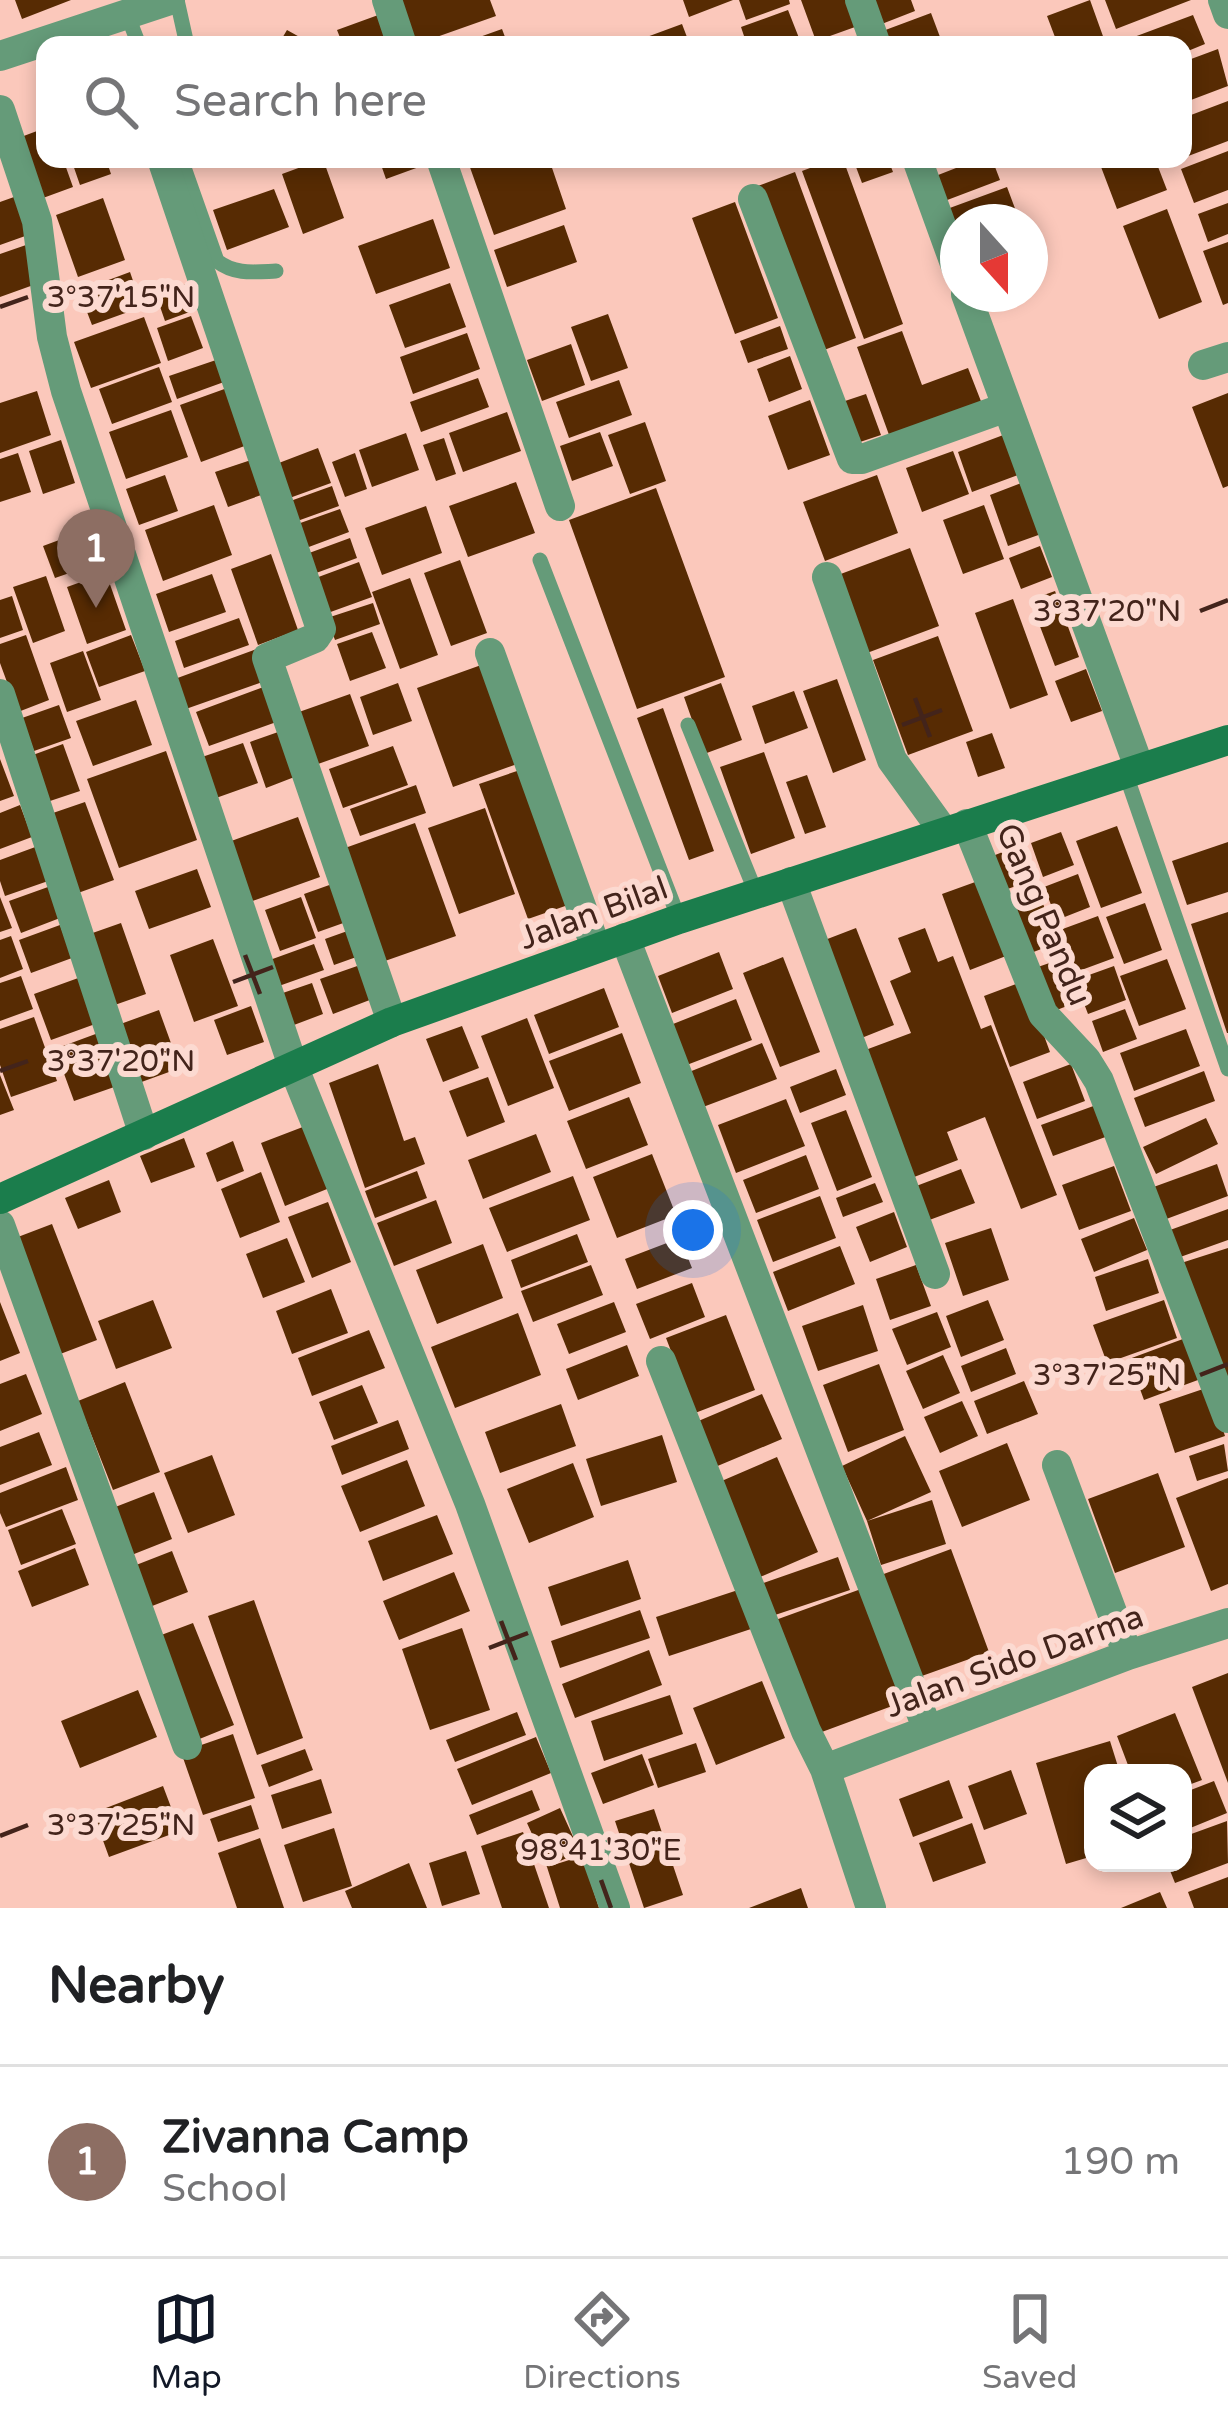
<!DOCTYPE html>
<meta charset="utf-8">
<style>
:root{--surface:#fff;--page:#f6f6f6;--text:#202124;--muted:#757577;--line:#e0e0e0;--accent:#111827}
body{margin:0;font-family:"Varela Round",sans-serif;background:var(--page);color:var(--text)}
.controls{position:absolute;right:36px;bottom:36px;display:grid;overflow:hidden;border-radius:24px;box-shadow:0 6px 18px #0003}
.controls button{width:108px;height:108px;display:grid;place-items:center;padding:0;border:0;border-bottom:3px solid var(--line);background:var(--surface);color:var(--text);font:60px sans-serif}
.compass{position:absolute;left:940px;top:204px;width:108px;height:108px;border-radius:50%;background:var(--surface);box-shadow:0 6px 18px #0003;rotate:159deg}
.you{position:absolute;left:693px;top:1230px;width:42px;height:42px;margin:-30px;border:9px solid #fff;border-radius:50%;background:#1a73e8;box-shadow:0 0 0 18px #1a73e833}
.badge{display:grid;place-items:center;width:78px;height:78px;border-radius:50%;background:var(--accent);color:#fff;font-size:39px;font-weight:700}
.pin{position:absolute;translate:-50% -99px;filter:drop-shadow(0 3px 6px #0008)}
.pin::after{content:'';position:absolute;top:63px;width:42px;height:36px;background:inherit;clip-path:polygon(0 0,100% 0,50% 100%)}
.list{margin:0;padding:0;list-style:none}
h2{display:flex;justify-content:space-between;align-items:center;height:156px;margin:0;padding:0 48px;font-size:51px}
h2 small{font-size:39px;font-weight:400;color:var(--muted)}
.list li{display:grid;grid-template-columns:78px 1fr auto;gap:36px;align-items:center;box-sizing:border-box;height:192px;padding:0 48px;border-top:3px solid var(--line)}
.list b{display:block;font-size:45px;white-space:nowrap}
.list p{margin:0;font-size:39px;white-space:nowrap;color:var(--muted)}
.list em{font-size:39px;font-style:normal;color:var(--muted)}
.icon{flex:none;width:66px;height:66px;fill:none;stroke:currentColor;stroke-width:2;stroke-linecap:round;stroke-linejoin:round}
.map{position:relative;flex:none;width:1228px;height:1908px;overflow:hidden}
.search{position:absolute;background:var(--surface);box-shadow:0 6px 18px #0003;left:36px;right:36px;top:36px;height:132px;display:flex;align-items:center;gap:30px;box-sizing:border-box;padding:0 42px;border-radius:24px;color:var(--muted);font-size:45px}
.sheet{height:348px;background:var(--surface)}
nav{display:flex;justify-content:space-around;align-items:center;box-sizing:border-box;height:168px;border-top:3px solid var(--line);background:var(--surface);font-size:33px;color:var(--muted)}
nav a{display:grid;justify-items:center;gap:6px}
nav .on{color:var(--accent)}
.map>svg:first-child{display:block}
.building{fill:#572b03}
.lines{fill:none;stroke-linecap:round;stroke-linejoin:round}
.service{stroke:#659b79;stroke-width:15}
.minor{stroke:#659b79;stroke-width:30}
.secondary{stroke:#1b7d4c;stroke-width:30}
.ticks{fill:none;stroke:#43241b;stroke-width:4.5}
.labels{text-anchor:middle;stroke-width:12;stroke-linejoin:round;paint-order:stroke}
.street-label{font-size:33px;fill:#43241b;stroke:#fcdad1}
.ticks-label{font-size:30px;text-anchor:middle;fill:#43241b;stroke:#fcdad1;stroke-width:12;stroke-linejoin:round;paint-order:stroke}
</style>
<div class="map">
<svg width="1228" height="1908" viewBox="0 0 1228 1908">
<rect width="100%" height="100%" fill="#fbc8bb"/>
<path class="building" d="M15,0H71L22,19Z
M398,0H490L496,16L414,45Z
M683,0H733L689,17Z
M739,0H789L790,4L746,20Z
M801,0H846L855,27L816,41Z
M864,0H911L915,11L874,27Z
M1090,0L1104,39L1089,45H1058L1047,16Z
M1105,0H1191L1116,29Z
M788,10L799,38L781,45H747L741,27Z
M931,13L943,45H885L880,32Z
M381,14L392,45H343L337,30Z
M1193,15L1205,44L1183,53V45H1137L1134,37Z
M682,24L690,45H647L644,38Z
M502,29L508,45H460V44Z
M287,30L314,45H278Z
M1218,49L1228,86L1183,103V62Z
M1228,101V141L1183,158V118Z
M45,128V159H63L73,187L43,198L21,137Z
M1228,151V190L1194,203L1181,169Z
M71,159H106L111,174L80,185Z
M193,159H248V163L193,164Z
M323,159L344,218L303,234L282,174Z
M379,159H441L386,179Z
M467,159H549L566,209L494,235Z
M834,159H843L903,324L864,339L802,171Z
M853,159H888L893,172L862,183Z
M979,159H992L1000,180L942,202L933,177Z
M1098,159H1155L1167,190L1117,209Z
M795,172L856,338L816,353L755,187Z
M1007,187L1020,222H958V236L947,209Z
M274,189L289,227L227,250L213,210Z
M14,197L28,235L0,245V202Z
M103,198L125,260L78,277L56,215Z
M735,202L778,318L735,334L692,218Z
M1228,203V234L1208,242L1198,214Z
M1167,209L1202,302L1159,319L1123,226Z
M433,219L450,268L376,294L358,246Z
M564,225L577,262L507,287L494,250Z
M1228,242V303L1223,305L1203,251Z
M26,245L39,283L0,297V254Z
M130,272L142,307L92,325L79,291Z
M450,283L466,327L405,348L389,305Z
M186,284L195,310L165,321L156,295Z
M608,314L628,368L591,381L571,327Z
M191,316L203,348L168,361L157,328Z
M144,317L161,363L91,388L74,342Z
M780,326L788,349L748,363L740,341Z
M902,331L922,385L968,368L984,409L892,443L857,347Z
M467,333L480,369L413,394L400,357Z
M571,344L585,385L542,401L527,360Z
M790,356L802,389L769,402L757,369Z
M216,360L224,382L177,399L169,376Z
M159,367L172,402L112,424L99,389Z
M478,378L489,407L421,432L410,402Z
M619,380L632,415L569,438L556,402Z
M230,387L250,444L201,462L180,405Z
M37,391L51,435L0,453V403Z
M1228,393V486L1223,488L1192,407Z
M866,394L881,435L857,443L842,402Z
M810,400L830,455L788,470L768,416Z
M171,410L188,457L126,479L109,432Z
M507,412L521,451L463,472L449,433Z
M645,422L666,481L630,494L608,435Z
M600,432L613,466L572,481L560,446Z
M406,433L419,470L372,487L359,450Z
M1006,434L1021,474L972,492L958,452Z
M444,438L456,474L436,481L423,445Z
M61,440L75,483L43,494L29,451Z
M318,448L331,483L284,500L271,466Z
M953,451L969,494L922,512L906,468Z
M18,453L31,492L0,502V459Z
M355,453L367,489L345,497L332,462Z
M251,460L264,494L228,507L215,472Z
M165,475L178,511L139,525L126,489Z
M877,475L898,533L825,561L803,502Z
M516,482L535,533L468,557L449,506Z
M1024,482L1044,533L1008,546L990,495Z
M332,486L339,506L289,524L282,504Z
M656,488L725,677L637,709L569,520Z
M214,505L232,555L163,581L145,530Z
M984,505L1004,559L963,574L943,520Z
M426,506L442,553L382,575L365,528Z
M340,509L349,532L298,551L289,527Z
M70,536L81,569L55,578L43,546Z
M350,538L357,558L308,576L301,556Z
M1040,546L1052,577L1021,589L1009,558Z
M910,548L939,626L867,653L838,575Z
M271,554L298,630L258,645L231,569Z
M460,560L487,633L451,646L424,573Z
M359,562L372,597L325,614L313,579Z
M106,573L126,630L87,644L67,587Z
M212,574L226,612L169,632L156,594Z
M46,576L65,631L33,643L13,587Z
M410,578L438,655L400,669L372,592Z
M1055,591L1079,657L1055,666L1030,600Z
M12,596L23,630L0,638V600Z
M1013,599L1048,695L1010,709L975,613Z
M373,603L380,624L335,640L327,618Z
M239,618L249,645L184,668L175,641Z
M372,632L386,668L350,681L337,644Z
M26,635L49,700L18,712L0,663V644Z
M131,635L145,671L99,687L86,652Z
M938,636L973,731L908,755L873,660Z
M257,649L268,680L183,710L172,680Z
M83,651L101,700L67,712L50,663Z
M484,664L520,763L453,787L417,688Z
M1086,669L1102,711L1071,722L1055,681Z
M837,679L866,760L833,773L803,691Z
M398,683L412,721L373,735L360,697Z
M721,683L742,740L704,754L684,697Z
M269,685L282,720L209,746L196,712Z
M794,691L808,728L765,744L752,706Z
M350,694L369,746L318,764L299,712Z
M136,700L152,745L93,766L76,721Z
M59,705L71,738L34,751L22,718Z
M663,708L714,851L689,860L637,718Z
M281,731L297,776L266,788L250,742Z
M992,733L1005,768L978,777L966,742Z
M243,743L258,783L216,798L202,757Z
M63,744L80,791L47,802L30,756Z
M393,746L408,785L343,808L329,769Z
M166,751L197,840L119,868L87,779Z
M764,752L795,838L751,854L720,767Z
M0,759L14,796L0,801Z
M520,770L568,905L528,919L479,784Z
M807,775L826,827L805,834L786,782Z
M416,785L426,813L360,836L350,809Z
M85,802L114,880L78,893L50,814Z
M20,805L32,837L0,849V813Z
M485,808L515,894L459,914L428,828Z
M298,817L320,877L244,904L223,844Z
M415,823L456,936L385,961L345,848Z
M1117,826L1142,893L1101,908L1076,841Z
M1061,832L1074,865L1043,877L1031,843Z
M1228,842V892L1187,905L1172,861Z
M1023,844L1035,879L1002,891L990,857Z
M38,846L51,880L5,896L0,881V860Z
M197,869L211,907L149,929L135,891Z
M1078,874L1090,907L1057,920L1044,887Z
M978,881L1006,956L970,970L942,894Z
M335,883L349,921L318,932L304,894Z
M1036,884L1057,943L1023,956L1001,897Z
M48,887L60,918L21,933L9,901Z
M0,897L12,928L0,932Z
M301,897L316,938L280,951L265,910Z
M1145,903L1162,950L1124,964L1106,917Z
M1228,912V1033H1227L1191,924Z
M1098,916L1114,958L1076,972L1060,930Z
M121,923L146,994L109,1007L84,936Z
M60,925L72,958L31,973L19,940Z
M856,928L894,1025L854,1041L817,943Z
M925,928L938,962L953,956L981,1029L991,1025L1057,1195L1021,1209L985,1117L947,1132L958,1160L909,1179L860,1052L911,1033L890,981L911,972L898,938Z
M353,929L362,955L334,965L325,939Z
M11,936L23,969L0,978V940Z
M213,939L238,1006L194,1022L170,955Z
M314,944L324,970L276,987L267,961Z
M719,952L733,989L672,1013L658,976Z
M783,957L820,1052L780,1067L743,973Z
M1064,958L1080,1001L1049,1013L1032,969Z
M1167,959L1186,1009L1139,1026L1120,976Z
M363,964L375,998L333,1014L320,979Z
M1114,966L1126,1000L1088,1014L1075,980Z
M21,976L33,1009L0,1021V983Z
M81,977L98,1023L51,1040L34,994Z
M1024,981L1050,1052L1010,1067L984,996Z
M312,983L323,1014L286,1028L274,996Z
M604,988L619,1027L549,1054L534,1015Z
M736,999L752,1040L684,1066L668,1026Z
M251,1006L264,1042L227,1055L214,1020Z
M1125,1009L1137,1039L1103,1052L1092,1021Z
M159,1010L180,1068L136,1084L115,1026Z
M34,1017L57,1081L11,1097L0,1065V1029Z
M527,1018L554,1088L508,1106L481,1036Z
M462,1026L479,1068L443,1082L426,1039Z
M1186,1029L1200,1066L1134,1091L1120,1053Z
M101,1032L120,1085L74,1101L55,1049Z
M622,1033L641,1083L569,1111L549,1061Z
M762,1043L777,1079L703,1107L689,1072Z
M378,1064L404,1141L415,1137L425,1164L365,1188L329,1083Z
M1071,1064L1085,1101L1037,1119L1023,1082Z
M836,1069L846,1095L800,1113L790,1087Z
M1204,1071L1215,1101L1145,1127L1134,1098Z
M0,1075L14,1110L0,1115Z
M488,1077L505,1122L467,1137L449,1091Z
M629,1097L648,1145L586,1169L567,1121Z
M786,1099L805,1146L736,1173L718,1125Z
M1099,1104L1111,1135L1053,1156L1041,1125Z
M846,1110L872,1177L837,1191L811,1123Z
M1206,1118L1218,1144L1156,1174L1143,1147Z
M308,1125L332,1187L285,1206L261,1143Z
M536,1134L551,1172L483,1199L468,1160Z
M184,1138L195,1167L151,1183L140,1156Z
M233,1141L244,1171L217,1182L206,1153Z
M652,1154L676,1215L617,1238L593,1177Z
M806,1155L819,1189L756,1213L743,1180Z
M1217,1164L1228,1196L1161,1221L1148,1189Z
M1114,1166L1131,1211L1079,1230L1062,1185Z
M961,1169L975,1203L924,1222L911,1188Z
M417,1171L427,1198L375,1218L365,1191Z
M261,1172L280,1222L240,1238L221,1189Z
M573,1176L590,1220L507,1252L489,1208Z
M109,1180L121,1212L78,1229L65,1198Z
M875,1183L883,1202L843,1217L836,1198Z
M820,1196L836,1238L773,1262L757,1220Z
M436,1200L452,1243L394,1266L377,1223Z
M328,1202L351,1262L312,1278L288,1217Z
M1228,1209V1240L1169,1261L1159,1234Z
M894,1212L907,1247L870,1262L856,1227Z
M1134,1218L1147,1250L1094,1272L1081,1239Z
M52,1224L97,1340L55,1356L10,1240Z
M991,1228L1009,1280L963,1296L945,1243Z
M577,1234L588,1262L521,1288L511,1260Z
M287,1238L305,1282L263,1298L246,1254Z
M680,1238L692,1268L637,1289L625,1259Z
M483,1244L503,1298L437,1324L416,1270Z
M840,1246L855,1284L788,1311L773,1272Z
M1228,1248V1417L1178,1264Z
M1148,1259L1159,1293L1106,1311L1095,1277Z
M591,1265L603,1295L533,1322L521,1291Z
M916,1265L931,1306L890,1320L876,1279Z
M692,1283L705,1317L650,1339L636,1304Z
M331,1289L348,1333L292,1354L276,1311Z
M153,1300L172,1348L116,1369L98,1321Z
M988,1300L1004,1340L961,1357L946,1316Z
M1164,1300L1177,1338L1107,1363L1093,1325Z
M0,1302L20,1353L0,1361Z
M614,1302L626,1332L569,1354L557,1324Z
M863,1305L878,1351L818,1371L802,1326Z
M937,1312L951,1347L907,1365L892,1329Z
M518,1313L541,1375L455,1408L431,1347Z
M726,1315L755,1390L695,1413L666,1338Z
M369,1330L385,1368L312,1396L298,1358Z
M1191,1336L1206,1377L1144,1400L1129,1359Z
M627,1345L639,1376L578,1400L566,1369Z
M1006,1348L1016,1374L971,1392L961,1366Z
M943,1355L960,1393L923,1409L906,1371Z
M879,1364L904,1430L848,1452L823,1385Z
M26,1374L42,1414L0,1431V1384Z
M1024,1381L1038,1414L987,1434L974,1401Z
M125,1382L160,1472L113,1490L78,1401Z
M362,1385L378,1423L334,1440L319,1402Z
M1209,1387L1225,1436L1175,1453L1159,1404Z
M762,1394L782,1439L708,1470L689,1425Z
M962,1401L978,1436L940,1453L924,1417Z
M561,1404L576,1446L500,1473L485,1432Z
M398,1420L409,1449L342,1475L331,1446Z
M39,1432L52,1465L0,1485V1447Z
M662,1435L677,1482L601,1506L586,1459Z
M905,1436L931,1492L867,1521L842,1466Z
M1007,1443L1030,1500L962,1527L939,1471Z
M1224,1444L1228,1471L1197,1481L1189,1456Z
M212,1455L235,1515L188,1533L164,1473Z
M777,1457L818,1552L751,1581L710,1486Z
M407,1460L425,1506L360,1532L341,1486Z
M573,1463L594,1517L529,1543L507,1489Z
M66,1467L78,1500L6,1527L0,1513V1493Z
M1158,1473L1185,1547L1115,1573L1088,1499Z
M1228,1478V1584L1211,1591L1176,1498Z
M154,1492L172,1539L124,1558L105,1511Z
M932,1500L946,1544L881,1565L867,1521Z
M62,1509L76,1544L21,1565L8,1530Z
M437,1515L453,1554L383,1581L368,1541Z
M75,1548L89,1585L32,1607L18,1571Z
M951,1549L989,1652L919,1677L881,1575Z
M172,1551L188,1592L147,1608L131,1567Z
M838,1557L850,1590L766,1618L755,1586Z
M628,1560L641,1599L561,1626L548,1587Z
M454,1572L470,1611L399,1640L383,1601Z
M861,1589L903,1702L811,1736L770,1622Z
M738,1590L751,1629L669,1656L656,1617Z
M254,1600L303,1738L257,1755L208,1616Z
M640,1610L650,1638L560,1668L551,1641Z
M193,1623L234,1725L197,1740L156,1637Z
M462,1628L490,1710L430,1730L402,1649Z
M649,1650L662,1685L575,1718L562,1684Z
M1228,1673V1783L1192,1687Z
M762,1681L785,1738L716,1765L693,1708Z
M138,1690L157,1737L80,1768L61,1721Z
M670,1695L683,1734L604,1761L591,1721Z
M517,1712L526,1735L455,1762L446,1740Z
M1175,1713L1202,1780L1183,1787V1773H1131L1117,1736Z
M233,1734L255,1798L203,1815L181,1752Z
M536,1737L551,1773L472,1805L457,1769Z
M1110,1741L1120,1773H1093V1856L1066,1864L1036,1763Z
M696,1743L706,1772L658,1788L648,1759Z
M305,1749L313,1770L269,1787L261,1765Z
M642,1754L654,1785L603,1804L591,1773Z
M1011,1770L1027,1814L984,1830L968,1786Z
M321,1779L332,1813L282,1829L271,1795Z
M949,1780L963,1818L913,1837L899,1799Z
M1214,1781L1227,1813L1183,1831V1793Z
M163,1786L180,1831L109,1857L93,1813Z
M532,1790L540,1810L477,1835L469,1815Z
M251,1805L259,1829L218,1842L210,1819Z
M560,1808L580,1852L547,1867L527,1823Z
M654,1809L683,1895L644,1908L615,1821Z
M1227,1821L1228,1863L1175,1883L1167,1863H1183V1837Z
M972,1823L986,1863L933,1882L919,1843Z
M334,1828L352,1886L303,1902L284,1845Z
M523,1832L549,1908H502L481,1846Z
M260,1838L284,1908H237L218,1853Z
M466,1851L480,1894L442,1906L429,1863Z
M582,1856L599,1908H560L547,1867Z
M409,1863L427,1908H352L345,1891Z
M1228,1877V1908H1194L1188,1892Z
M801,1888L808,1908H749Z
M1160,1892L1167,1908H1121Z"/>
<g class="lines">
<path class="service" d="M177,0L187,45
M127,14L139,45
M181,159L217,261C235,275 254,272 276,271
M540,560L679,919
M688,725L756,893
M1125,772L1228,1069"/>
<path class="minor" d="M387,0L402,45
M860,0L876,45
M1223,0L1228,14
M0,56L170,0
M0,110L37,221L52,337L66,391L293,1066L470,1504L615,1908
M162,159L321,629L315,638L267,658L392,1022
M441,159L560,506
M917,159L958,272
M753,199L852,459H862L1007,407
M966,294L1139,767
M1203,365L1228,357
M827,577L892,760L944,832
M490,653L596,948
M0,694L144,1135
M967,824L1043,1014L1086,1060L1099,1081L1228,1418
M791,882L935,1274
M625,938L927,1728
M0,1225L187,1745
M661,1361L806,1731L825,1769L871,1908
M1057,1465L1128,1655
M825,1769L1128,1655L1228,1623"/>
<path class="secondary" d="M0,1199L392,1022L679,919L1228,740"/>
</g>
<path class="ticks" d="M0,307L28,297M1200,611L1228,600M915,698L930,737M902,725L942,710M245,955L260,994M233,982L273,967M0,1071L28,1061M1200,1375L1228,1364M501,1621L516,1660M489,1648L528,1633M0,1836L28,1825M601,1880L611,1908"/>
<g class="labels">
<g class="street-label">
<text transform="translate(593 912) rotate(-20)" y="12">Jalan Bilal</text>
<text transform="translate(1045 914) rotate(67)" y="12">Gang Pandu</text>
<text transform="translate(1014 1660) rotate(-20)" y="12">Jalan Sido Darma</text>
</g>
</g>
<g class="ticks-label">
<text x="121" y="307">3°37'15"N</text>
<text x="1107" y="621">3°37'20"N</text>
<text x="121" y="1071">3°37'20"N</text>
<text x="1107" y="1385">3°37'25"N</text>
<text x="121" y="1835">3°37'25"N</text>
<text x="601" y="1860">98°41'30"E</text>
</g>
</svg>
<div class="controls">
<button><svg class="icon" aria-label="layers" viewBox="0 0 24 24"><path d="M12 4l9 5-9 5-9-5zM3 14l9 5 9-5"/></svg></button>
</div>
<svg class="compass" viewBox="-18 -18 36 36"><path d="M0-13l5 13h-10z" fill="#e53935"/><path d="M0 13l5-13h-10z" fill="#757577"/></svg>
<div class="you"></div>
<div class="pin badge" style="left:96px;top:608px;background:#8d6e63">1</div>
<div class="search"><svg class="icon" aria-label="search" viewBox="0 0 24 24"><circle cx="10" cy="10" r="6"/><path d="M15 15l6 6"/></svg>Search here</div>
</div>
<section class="sheet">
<h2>Nearby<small></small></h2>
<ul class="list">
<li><span class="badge" style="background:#8d6e63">1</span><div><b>Zivanna Camp</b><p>School</p></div><em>190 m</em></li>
</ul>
</section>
<nav>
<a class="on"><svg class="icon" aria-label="map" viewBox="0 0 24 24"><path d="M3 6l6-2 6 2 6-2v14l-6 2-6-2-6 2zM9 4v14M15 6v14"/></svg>Map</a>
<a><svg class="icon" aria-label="directions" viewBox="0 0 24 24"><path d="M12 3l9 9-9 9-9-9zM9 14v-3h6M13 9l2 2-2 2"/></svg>Directions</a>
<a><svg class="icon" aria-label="saved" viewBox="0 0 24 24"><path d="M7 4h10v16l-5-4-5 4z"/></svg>Saved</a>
</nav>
